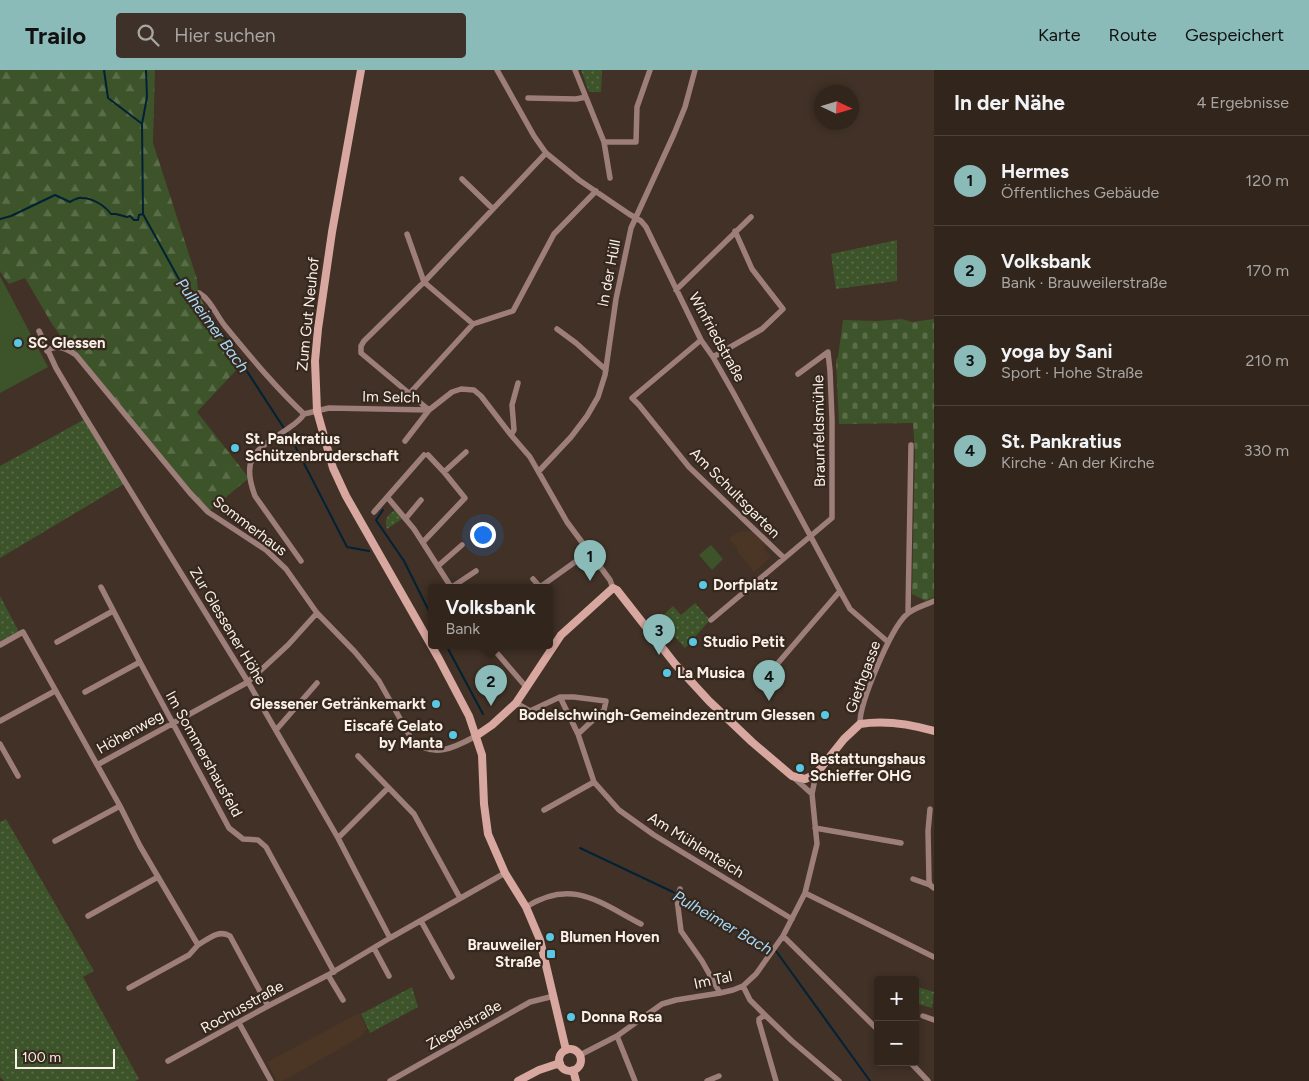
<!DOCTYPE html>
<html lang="de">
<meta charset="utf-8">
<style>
:root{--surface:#31251c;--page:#3d3129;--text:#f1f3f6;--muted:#a8a5a3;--line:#4c423b;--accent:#8bbbb9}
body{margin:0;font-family:Figtree,sans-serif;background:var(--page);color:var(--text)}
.controls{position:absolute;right:15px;bottom:15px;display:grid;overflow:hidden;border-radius:5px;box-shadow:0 2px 8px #0003}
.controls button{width:45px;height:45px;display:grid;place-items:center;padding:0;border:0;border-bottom:1px solid var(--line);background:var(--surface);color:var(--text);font:25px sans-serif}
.compass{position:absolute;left:814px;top:15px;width:45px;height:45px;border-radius:50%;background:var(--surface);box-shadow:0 2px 8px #0003;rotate:94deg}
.scale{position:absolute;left:15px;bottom:12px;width:100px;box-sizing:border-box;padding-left:5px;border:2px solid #faf0e9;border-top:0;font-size:14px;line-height:18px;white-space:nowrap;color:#faf0e9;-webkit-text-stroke:4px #36281c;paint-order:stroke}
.you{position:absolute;left:482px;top:464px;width:18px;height:18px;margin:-12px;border:4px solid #fff;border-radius:50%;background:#1a73e8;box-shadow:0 0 0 8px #1a73e833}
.badge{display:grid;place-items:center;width:32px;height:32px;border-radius:50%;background:var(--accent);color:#111;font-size:16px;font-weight:700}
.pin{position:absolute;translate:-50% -41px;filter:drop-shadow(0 1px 2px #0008)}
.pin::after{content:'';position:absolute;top:26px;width:18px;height:15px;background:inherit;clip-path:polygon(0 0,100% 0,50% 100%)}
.popup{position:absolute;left:428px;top:514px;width:125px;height:65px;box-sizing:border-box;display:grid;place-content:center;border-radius:5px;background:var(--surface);filter:drop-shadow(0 1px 4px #0005);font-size:16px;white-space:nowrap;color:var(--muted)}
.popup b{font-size:19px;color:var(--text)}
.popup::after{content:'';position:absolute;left:50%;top:100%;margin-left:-10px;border:10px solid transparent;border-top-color:var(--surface)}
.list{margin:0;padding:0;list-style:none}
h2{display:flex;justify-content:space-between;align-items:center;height:65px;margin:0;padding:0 20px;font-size:21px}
h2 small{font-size:16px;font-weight:400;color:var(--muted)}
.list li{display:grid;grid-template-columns:32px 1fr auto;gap:15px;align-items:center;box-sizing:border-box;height:90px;padding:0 20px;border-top:1px solid var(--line)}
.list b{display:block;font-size:19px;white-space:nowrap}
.list p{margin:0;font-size:16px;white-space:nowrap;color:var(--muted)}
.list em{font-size:16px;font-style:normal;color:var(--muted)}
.icon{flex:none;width:28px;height:28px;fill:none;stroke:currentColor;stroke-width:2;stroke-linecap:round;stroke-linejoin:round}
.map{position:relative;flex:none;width:934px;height:1011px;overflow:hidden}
header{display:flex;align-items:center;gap:30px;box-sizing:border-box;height:70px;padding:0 25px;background:var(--accent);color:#111}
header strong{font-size:24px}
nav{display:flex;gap:28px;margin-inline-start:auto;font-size:18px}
.search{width:350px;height:45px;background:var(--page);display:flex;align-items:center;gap:12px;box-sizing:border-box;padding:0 18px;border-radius:5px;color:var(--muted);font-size:19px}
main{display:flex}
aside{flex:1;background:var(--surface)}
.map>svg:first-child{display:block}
.built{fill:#4b3626}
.grass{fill:url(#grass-dots)}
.forest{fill:url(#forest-firs)}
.cemetery{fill:url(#cemetery-stones)}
.pitch{fill:#3d542a}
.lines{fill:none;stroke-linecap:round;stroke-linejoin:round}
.stream{stroke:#002234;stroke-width:2}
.street{stroke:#9d7e79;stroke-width:5.5}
.secondary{stroke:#d8a7a0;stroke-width:8}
.poi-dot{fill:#59c8e5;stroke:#36281c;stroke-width:2}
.labels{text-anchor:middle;stroke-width:4.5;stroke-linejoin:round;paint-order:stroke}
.street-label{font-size:15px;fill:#faf0e9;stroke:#36281c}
.poi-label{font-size:15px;font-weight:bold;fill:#faf0e9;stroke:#36281c;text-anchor:start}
.water-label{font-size:16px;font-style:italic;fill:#a6dafb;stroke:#36281c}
</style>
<header>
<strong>Trailo</strong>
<div class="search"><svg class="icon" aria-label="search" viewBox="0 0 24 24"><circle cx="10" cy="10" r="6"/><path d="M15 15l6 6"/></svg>Hier suchen</div>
<nav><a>Karte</a><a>Route</a><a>Gespeichert</a></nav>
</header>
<main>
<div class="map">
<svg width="934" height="1011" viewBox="0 0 934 1011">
<defs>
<pattern id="grass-dots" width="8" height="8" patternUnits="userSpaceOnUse" patternTransform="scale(1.25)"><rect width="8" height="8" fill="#3d542a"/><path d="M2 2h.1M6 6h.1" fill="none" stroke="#5a6d49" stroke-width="1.8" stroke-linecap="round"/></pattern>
<pattern id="forest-firs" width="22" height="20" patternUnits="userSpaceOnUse" patternTransform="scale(1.25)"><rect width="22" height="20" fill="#3d542a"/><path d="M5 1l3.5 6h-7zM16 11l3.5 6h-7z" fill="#5a6d49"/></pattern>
<pattern id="cemetery-stones" width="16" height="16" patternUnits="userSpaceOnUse" patternTransform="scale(1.25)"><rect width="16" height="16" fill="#3d542a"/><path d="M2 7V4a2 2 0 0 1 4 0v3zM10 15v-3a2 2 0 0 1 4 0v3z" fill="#5a6d49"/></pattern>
</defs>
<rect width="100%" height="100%" fill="#413126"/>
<path class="built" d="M751,461L767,475L763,479L771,487L754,502L737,481L738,479L729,469L738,462Z
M359,943L367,959L360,967L299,1002L282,1011H277L267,992Z"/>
<path class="grass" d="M581,0H602L601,22H589Z
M897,170V211L836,219L831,184Z
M85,349L124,414L0,488V396Z
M395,440L402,449L387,459C384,449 387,446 395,440Z
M0,526L19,562L0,572Z
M695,533L710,550L685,578L659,549L673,536L681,545Z
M6,749L94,901L83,907L139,1009L135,1011H4L0,1007V752Z
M915,916L934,922L932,938L915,933Z
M412,917L418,937L370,963L361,944Z"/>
<path class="forest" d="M0,0H155L153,73L197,209L198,224L239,297L197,342L249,408L208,442L68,279L67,275L52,254L25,208L9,214L0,202Z"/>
<path class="cemetery" d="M902,249L912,252L934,249V527L926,531L912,524L915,384L913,353L839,354L836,290L838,287L843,250L877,251Z"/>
<path class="pitch" d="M0,206L48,297L0,323Z
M711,475L723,489L712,500L699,485Z"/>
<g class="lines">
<path class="stream" d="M104,0L108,28L141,53
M146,0L147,27L142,54L143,144L186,222L222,263L293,372L347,477L369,481
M0,149L11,146L55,125L70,132C74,130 78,127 82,128C93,128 105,136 111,144H116L127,147L130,146L134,150H138L139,145L143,144
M383,440L376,450L404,491L432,547
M446,575L483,644
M580,778L673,822L776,881L870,1011"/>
<path class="street" d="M497,0L534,66L546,83L579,110L629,144L641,151L646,157L701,270L713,287L734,324L840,521L850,539L888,572
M575,0L604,72L610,108
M528,28L576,29L586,27
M604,72H636L637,37L650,0
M462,109L493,139
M407,164L424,212L473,254
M676,220L751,147
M199,223C211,230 216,245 225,256C250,286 275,317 304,344
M557,259L576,273L606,300
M39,261L56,298L85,347L248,612L338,768L390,868
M701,270L632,328L639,335L689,397L784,488
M47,281C57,273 67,279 76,285L190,423L208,442L266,480L286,499L317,543L355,582L379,611L412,670C433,689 454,678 476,666
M713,287L762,259L783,239L752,199L735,161
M410,323L473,254L513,241L554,164L596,121
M429,340L361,283V276L364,271L424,212L546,83
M511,365L514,360L512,335L518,313
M405,371L429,340L452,322L461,319L474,320L481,326L511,365L530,387L567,452L610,510L613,518
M428,385L444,402
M539,401L571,367L587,346L598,327L605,305L616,229L631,158L674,64L685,37L695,0
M388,428L414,459L451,517
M374,442L424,385
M406,448L421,430
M423,472L465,428L444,402L466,382
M301,491L255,426C240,386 257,380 286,360C293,355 300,351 304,344L329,338L429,340
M438,496L462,475
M533,509L540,517
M101,517L140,592L229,758L243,769L258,770L266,777L334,902
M452,517L476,501
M540,517L589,482
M908,543L911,375
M711,550L832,448V349L830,301L828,282L798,304
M57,572L113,541
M0,575L23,562L120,736L140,776L198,875C208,869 219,859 230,866L268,936
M490,575L527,618
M772,600L840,521
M85,622L140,592
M560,627H574L606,631L604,640L578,664
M516,633L530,641L560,627L578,664L594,712L619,740L654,765L792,849
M0,651L55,621
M860,654C859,633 891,559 906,545C913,538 926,535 934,531
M276,660L317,613
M0,674L18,706
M358,686L414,744L460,828
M97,695L248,612L288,575L317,543
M792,706L812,724
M930,739L928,761L929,811L930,815L934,818
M544,740L594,712
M815,758L901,773
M338,768L388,718
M55,771L120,736
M913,809L930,815
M680,819L677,829L681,861L702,891L720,923
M805,823L934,887
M526,837C572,808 599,832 641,854
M88,846L158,807
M421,851L452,907
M783,866L878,960
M374,878L389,906
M328,905L343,930
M743,916L750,930L765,945L792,971L839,1011
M129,918L189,885L198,875
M765,945L759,949V952L776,1011
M923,946L934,950
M239,953L271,1011
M617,966L635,1011
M580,985L617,966L662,934L676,930L720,923L733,920L743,916L756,904L783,866L805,823L817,774L812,724L816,704
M168,991L268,936L328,905L390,868L505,803
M910,992L928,1011
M390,1011L530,932L554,926
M707,1011L719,1006"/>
<path class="secondary" d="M361,0L332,162L318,259L315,291L317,341L333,398L346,426L439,589L469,646L482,685L484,734L488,764L505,803L526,837L540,870L566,980
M476,666L492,655L516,633L561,565L613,518L617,520L675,594L709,631L752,672L792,706L805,709L816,704L844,669L860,654C885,650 910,654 934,661
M559 990a11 11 0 1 1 22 0a11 11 0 1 1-22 0Z
M573,1000L576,1011
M518,1011L539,1000L560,993"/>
</g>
<g class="poi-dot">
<circle cx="18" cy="273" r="5"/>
<circle cx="235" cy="378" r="5"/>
<circle cx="703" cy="515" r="5"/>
<circle cx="693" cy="572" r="5"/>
<circle cx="667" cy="603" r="5"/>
<circle cx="436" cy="634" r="5"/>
<circle cx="825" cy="645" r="5"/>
<circle cx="453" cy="665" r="5"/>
<circle cx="800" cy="698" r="5"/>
<circle cx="550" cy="867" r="5"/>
<rect x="546" y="879" width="10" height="10" rx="2.5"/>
<circle cx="571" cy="947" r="5"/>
</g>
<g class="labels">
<g class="street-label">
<text transform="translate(609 203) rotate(-79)" y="5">In der Hüll</text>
<text transform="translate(308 244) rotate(-84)" y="5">Zum Gut Neuhof</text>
<text transform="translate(717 267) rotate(61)" y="5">Winfriedstraße</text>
<text transform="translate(391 327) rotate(1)" y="5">Im Selch</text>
<text transform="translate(819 361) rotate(-91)" y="5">Braunfeldsmühle</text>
<text transform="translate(735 423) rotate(45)" y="5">Am Schultsgarten</text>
<text transform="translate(250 456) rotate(37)" y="5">Sommerhaus</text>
<text transform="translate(228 556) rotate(59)" y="5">Zur Glessener Höhe</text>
<text transform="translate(863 607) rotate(-70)" y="5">Giethgasse</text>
<text transform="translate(130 662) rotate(-29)" y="5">Höhenweg</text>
<text transform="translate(204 684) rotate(61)" y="5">Im Sommershausfeld</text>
<text transform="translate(696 775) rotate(32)" y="5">Am Mühlenteich</text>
<text transform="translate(713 910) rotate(-12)" y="5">Im Tal</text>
<text transform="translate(242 937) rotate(-29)" y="5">Rochusstraße</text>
<text transform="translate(464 955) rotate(-30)" y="5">Ziegelstraße</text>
</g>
<g class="poi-label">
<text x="28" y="278">SC Glessen</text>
<text x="245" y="374">St. Pankratius<tspan x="245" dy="17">Schützenbruderschaft</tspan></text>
<text x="713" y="520">Dorfplatz</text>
<text x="703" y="577">Studio Petit</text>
<text x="677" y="608">La Musica</text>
<text x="426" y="639" text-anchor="end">Glessener Getränkemarkt</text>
<text x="815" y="650" text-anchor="end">Bodelschwingh-Gemeindezentrum Glessen</text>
<text x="443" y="661" text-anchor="end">Eiscafé Gelato<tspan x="443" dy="17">by Manta</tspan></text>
<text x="810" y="694">Bestattungshaus<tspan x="810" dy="17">Schieffer OHG</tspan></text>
<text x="560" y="872">Blumen Hoven</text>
<text x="541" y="880" text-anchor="end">Brauweiler<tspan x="541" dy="17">Straße</tspan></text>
<text x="581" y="952">Donna Rosa</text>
</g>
<g class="water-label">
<text transform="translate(213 255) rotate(54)" y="6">Pulheimer Bach</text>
<text transform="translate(723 852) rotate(30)" y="6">Pulheimer Bach</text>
</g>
</g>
</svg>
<div class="controls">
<button>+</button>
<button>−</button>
</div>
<svg class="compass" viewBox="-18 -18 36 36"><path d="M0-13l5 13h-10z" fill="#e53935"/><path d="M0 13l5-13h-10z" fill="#a8a5a3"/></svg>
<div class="scale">100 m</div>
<div class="you"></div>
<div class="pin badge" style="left:590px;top:511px">1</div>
<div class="pin badge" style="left:491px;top:636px">2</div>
<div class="popup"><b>Volksbank</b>Bank</div>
<div class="pin badge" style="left:659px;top:585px">3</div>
<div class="pin badge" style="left:769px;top:631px">4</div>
</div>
<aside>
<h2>In der Nähe<small>4 Ergebnisse</small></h2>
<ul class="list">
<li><span class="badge">1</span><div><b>Hermes</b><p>Öffentliches Gebäude</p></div><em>120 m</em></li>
<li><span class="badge">2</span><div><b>Volksbank</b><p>Bank · Brauweilerstraße</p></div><em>170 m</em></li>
<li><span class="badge">3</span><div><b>yoga by Sani</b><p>Sport · Hohe Straße</p></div><em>210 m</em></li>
<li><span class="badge">4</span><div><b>St. Pankratius</b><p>Kirche · An der Kirche</p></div><em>330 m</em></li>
</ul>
</aside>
</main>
